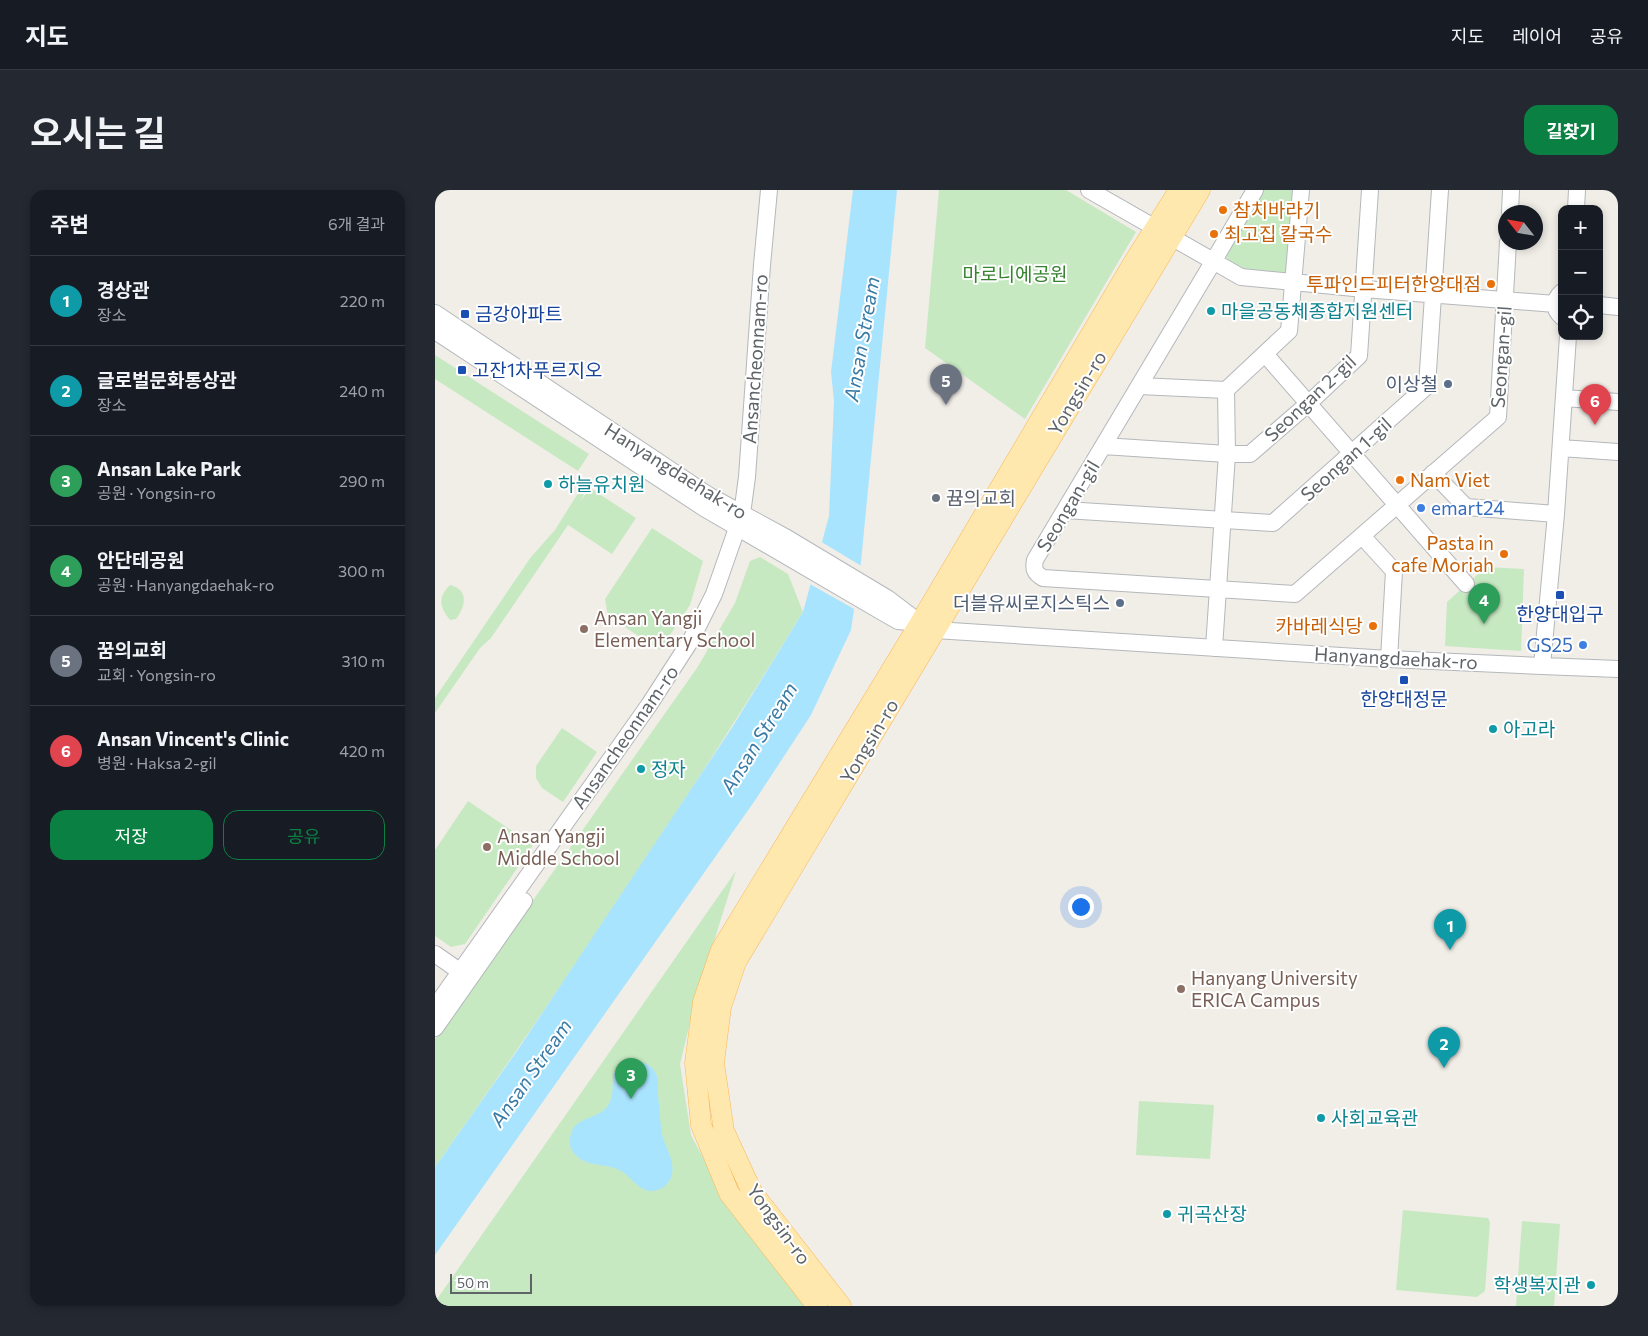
<!DOCTYPE html>
<html lang="ko">
<meta charset="utf-8">
<style>
:root{--surface:#171b24;--page:#242831;--text:#f1f3f6;--muted:#9ea1a6;--line:#363941;--accent:#0b8043}
body{margin:0;font-family:Commissioner,"Noto Sans KR",sans-serif;background:var(--page);color:var(--text)}
.controls{position:absolute;right:15px;top:15px;display:grid;overflow:hidden;border-radius:10px;box-shadow:0 2px 8px #0003}
.controls button{width:45px;height:45px;display:grid;place-items:center;padding:0;border:0;border-bottom:1px solid var(--line);background:var(--surface);color:var(--text);font:25px sans-serif}
.compass{position:absolute;left:1063px;top:15px;width:45px;height:45px;border-radius:50%;background:var(--surface);box-shadow:0 2px 8px #0003;rotate:301deg}
.scale{position:absolute;left:15px;bottom:12px;width:82px;box-sizing:border-box;padding-left:5px;border:2px solid #5e6468;border-top:0;font-size:14px;line-height:18px;white-space:nowrap;color:#5e6468;-webkit-text-stroke:4px #fff;paint-order:stroke}
.you{position:absolute;left:645px;top:716px;width:18px;height:18px;margin:-12px;border:4px solid #fff;border-radius:50%;background:#1a73e8;box-shadow:0 0 0 8px #1a73e833}
.badge{display:grid;place-items:center;width:32px;height:32px;border-radius:50%;background:var(--accent);color:#fff;font-size:16px;font-weight:700}
.pin{position:absolute;translate:-50% -41px;filter:drop-shadow(0 1px 2px #0008)}
.pin::after{content:'';position:absolute;top:26px;width:18px;height:15px;background:inherit;clip-path:polygon(0 0,100% 0,50% 100%)}
.list{margin:0;padding:0;list-style:none}
h2{display:flex;justify-content:space-between;align-items:center;height:65px;margin:0;padding:0 20px;font-size:21px}
h2 small{font-size:16px;font-weight:400;color:var(--muted)}
.list li{display:grid;grid-template-columns:32px 1fr auto;gap:15px;align-items:center;box-sizing:border-box;height:90px;padding:0 20px;border-top:1px solid var(--line)}
.list b{display:block;font-size:19px;white-space:nowrap}
.list p{margin:0;font-size:16px;white-space:nowrap;color:var(--muted)}
.list em{font-size:16px;font-style:normal;color:var(--muted)}
.actions{display:flex;gap:10px;padding:15px 20px}
.actions a{flex:1;padding:11px 0;border:1px solid var(--accent);border-radius:15px;text-align:center;font-size:18px;color:var(--accent)}
.actions .main{background:var(--accent);color:#fff}
.icon{flex:none;width:28px;height:28px;fill:none;stroke:currentColor;stroke-width:2;stroke-linecap:round;stroke-linejoin:round}
.map{position:relative;flex:none;width:1183px;height:1116px;overflow:hidden;border-radius:15px}
header{display:flex;align-items:center;gap:30px;box-sizing:border-box;height:70px;padding:0 25px;background:var(--surface);border-bottom:1px solid var(--line)}
header strong{font-size:24px}
nav{display:flex;gap:28px;margin-inline-start:auto;font-size:18px}
.intro{display:flex;align-items:center;justify-content:space-between;box-sizing:border-box;height:120px;padding:0 30px}
h1{margin:0;font-size:35px}
.button{padding:12px 22px;border-radius:15px;background:var(--accent);color:#fff;font-size:18px;font-weight:700}
main{display:flex;gap:30px;padding:0 30px}
aside{flex:1;background:var(--surface);border-radius:15px;box-shadow:0 2px 8px #0003}
.map>svg:first-child{display:block}
.green{fill:#c7e9c2}
.water{fill:#a9e4ff}
.pier{fill:#f1ede7}
.lines{fill:none;stroke-linecap:round;stroke-linejoin:round}
.minor-casing{stroke:#b4b8bc;stroke-width:18}
.major-casing{stroke:#f9b858;stroke-width:21}
.minor{stroke:#fff;stroke-width:16}
.major{stroke:#ffe8ae;stroke-width:20}
.food-dot{fill:#e8710a;stroke:#fff;stroke-width:2}
.culture-dot{fill:#0f9aa8;stroke:#fff;stroke-width:2}
.transit-dot{fill:#1a4fb4;stroke:#fff;stroke-width:2}
.service-dot{fill:#5c6f8a;stroke:#fff;stroke-width:2}
.worship-dot{fill:#6b7280;stroke:#fff;stroke-width:2}
.shop-dot{fill:#3f7fe0;stroke:#fff;stroke-width:2}
.education-dot{fill:#8d6e63;stroke:#fff;stroke-width:2}
.labels{text-anchor:middle;stroke-width:4;stroke-linejoin:round;paint-order:stroke}
.food-label{font-size:19px;fill:#c56008;stroke:#fff;text-anchor:start}
.park-label{font-size:19px;fill:#378430;stroke:#fff}
.culture-label{font-size:19px;fill:#0d838f;stroke:#fff;text-anchor:start}
.transit-label{font-size:19px;fill:#164399;stroke:#fff;text-anchor:start}
.street-label{font-size:19px;fill:#5e6468;stroke:#fff}
.service-label{font-size:19px;fill:#4e5e75;stroke:#fff;text-anchor:end}
.worship-label{font-size:19px;fill:#5b616d;stroke:#fff;text-anchor:start}
.shop-label{font-size:19px;fill:#366cbe;stroke:#fff;text-anchor:start}
.education-label{font-size:19px;fill:#785e54;stroke:#fff;text-anchor:start}
.water-label{font-size:20px;font-style:italic;fill:#397ba5;stroke:#fff}
</style>
<header>
<strong>지도</strong>
<nav><a>지도</a><a>레이어</a><a>공유</a></nav>
</header>
<div class="intro"><h1>오시는 길</h1><a class="button">길찾기</a></div>
<main>
<aside>
<h2>주변<small>6개 결과</small></h2>
<ul class="list">
<li><span class="badge" style="background:#0f9aa8">1</span><div><b>경상관</b><p>장소</p></div><em>220 m</em></li>
<li><span class="badge" style="background:#0f9aa8">2</span><div><b>글로벌문화통상관</b><p>장소</p></div><em>240 m</em></li>
<li><span class="badge" style="background:#2e9e5b">3</span><div><b>Ansan Lake Park</b><p>공원 · Yongsin-ro</p></div><em>290 m</em></li>
<li><span class="badge" style="background:#2e9e5b">4</span><div><b>안단테공원</b><p>공원 · Hanyangdaehak-ro</p></div><em>300 m</em></li>
<li><span class="badge" style="background:#6b7280">5</span><div><b>꿈의교회</b><p>교회 · Yongsin-ro</p></div><em>310 m</em></li>
<li><span class="badge" style="background:#e0444e">6</span><div><b>Ansan Vincent's Clinic</b><p>병원 · Haksa 2-gil</p></div><em>420 m</em></li>
</ul>
<div class="actions"><a class="main">저장</a><a>공유</a></div>
</aside>
<div class="map">
<svg width="1183" height="1116" viewBox="0 0 1183 1116">
<rect width="100%" height="100%" fill="#f1ede7"/>
<path class="green" d="M504,0H631L701,42L590,229L490,158Z
M826,0H859L852,84L798,77L791,66Z
M0,165L154,264L143,281L0,189Z
M150,292L154,294L145,312L155,298L201,328L177,364L133,335L56,448L45,458L0,523V508L96,367L120,340Z
M217,338L268,371L255,415L225,460L173,426L170,409Z
M325,367L353,384L368,422C252,611 128,796 0,977V849L262,478L300,413L315,371Z
M1051,377L1089,379L1086,461L1010,456L1012,412Z
M15,395C35,400 30,417 21,429L15,430C5,417 2,408 15,395Z
M127,538L162,562L128,612L107,598L101,588V576Z
M33,611L98,655L30,754L16,757L0,746V660Z
M301,681L260,812L245,874L256,945L297,1022L370,1116H0V1112Z
M704,911L779,915L775,969L701,965Z
M968,1020L1053,1028L1055,1032L1050,1101L1042,1107L961,1100Z
M1087,1031L1125,1034L1119,1116H1081Z"/>
<path class="water" d="M418,0H462L426,372L416,440L376,525L321,609L0,1065V977L84,858L298,536L368,422L394,326L399,211L396,182Z
M200,870C209,872 217,875 221,884C224,890 222,897 223,903C224,917 225,930 227,944C230,957 240,971 237,984C235,993 228,1000 218,1001C203,1002 197,986 184,980C171,973 152,977 142,966C137,962 134,956 135,949C137,926 160,931 172,917C186,900 165,876 200,870Z"/>
<path class="pier" d="M385,351L428,377L421,420L373,393Z"/>
<g class="lines">
<defs>
<path id="minor" d="M654,0L806,87L929,99L1120,114
M820,0L778,72L600,370C598,380 600,383 608,388L860,404L1063,227L1073,52
M1141,19L1142,0
M1075,22L1076,0
M1127,102C1118,110 1118,119 1127,127
M1164,115L1183,117
M0,123L273,305L352,348L452,408L485,433L500,440L954,469L1107,476L1121,324L1133,146
M0,141L269,318L449,423L463,431L485,433
M830,164L1031,394
M704,196L791,200L854,141L866,0
M1130,208L1183,212
M668,256L792,264H815L874,213L924,166L935,0
M1126,258L1183,262
M998,283L1031,317L1121,324
M630,320L838,333L992,196L1005,0
M928,347L959,381L954,469
M779,458L792,264L791,200
M1107,476L1183,479
M0,764L33,787
M0,817L214,515L256,450L279,404L307,324L312,287L327,75L334,0
M0,838L89,711"/>
<path id="major" d="M382,1116L294,1003L266,935L260,873L268,812L286,760L485,433L697,75L744,0
M406,1116L317,1002L289,941L279,873L286,817L301,772L765,0"/>
</defs>
<use href="#minor" class="minor-casing"/>
<use href="#major" class="major-casing"/>
<use href="#minor" class="minor"/>
<use href="#major" class="major"/>
</g>
<g class="food-dot">
<circle cx="788" cy="20" r="5"/>
<circle cx="779" cy="44" r="5"/>
<circle cx="1056" cy="94" r="5"/>
<circle cx="965" cy="290" r="5"/>
<circle cx="1069" cy="364" r="5"/>
<circle cx="938" cy="436" r="5"/>
</g>
<g class="culture-dot">
<circle cx="776" cy="121" r="5"/>
<circle cx="113" cy="294" r="5"/>
<circle cx="1058" cy="539" r="5"/>
<circle cx="206" cy="579" r="5"/>
<circle cx="886" cy="928" r="5"/>
<circle cx="732" cy="1024" r="5"/>
<circle cx="1156" cy="1095" r="5"/>
</g>
<g class="transit-dot">
<rect x="25" y="119" width="10" height="10" rx="2.5"/>
<rect x="22" y="175" width="10" height="10" rx="2.5"/>
<rect x="1120" y="400" width="10" height="10" rx="2.5"/>
<rect x="964" y="485" width="10" height="10" rx="2.5"/>
</g>
<g class="service-dot">
<circle cx="1013" cy="194" r="5"/>
<circle cx="685" cy="413" r="5"/>
</g>
<circle class="worship-dot" cx="501" cy="308" r="5"/>
<g class="shop-dot">
<circle cx="986" cy="318" r="5"/>
<circle cx="1148" cy="455" r="5"/>
</g>
<g class="education-dot">
<circle cx="149" cy="439" r="5"/>
<circle cx="52" cy="657" r="5"/>
<circle cx="746" cy="799" r="5"/>
</g>
<g class="labels">
<g class="food-label">
<text x="798" y="27">참치바라기</text>
<text x="789" y="51">최고집 칼국수</text>
<text x="1046" y="101" text-anchor="end">투파인드피터한양대점</text>
<text x="975" y="297">Nam Viet</text>
<text x="1059" y="360" text-anchor="end">Pasta in<tspan x="1059" dy="22">cafe Moriah</tspan></text>
<text x="928" y="443" text-anchor="end">카바레식당</text>
</g>
<g class="park-label">
<text x="580" y="91">마로니에공원</text>
</g>
<g class="culture-label">
<text x="786" y="128">마을공동체종합지원센터</text>
<text x="123" y="301">하늘유치원</text>
<text x="1068" y="546">아고라</text>
<text x="216" y="586">정자</text>
<text x="896" y="935">사회교육관</text>
<text x="742" y="1031">귀곡산장</text>
<text x="1146" y="1102" text-anchor="end">학생복지관</text>
</g>
<g class="transit-label">
<text x="40" y="131">금강아파트</text>
<text x="37" y="187">고잔1차푸르지오</text>
<text x="1125" y="431" text-anchor="middle">한양대입구</text>
<text x="969" y="516" text-anchor="middle">한양대정문</text>
</g>
<g class="street-label">
<text transform="translate(1066 167) rotate(-86)" y="7">Seongan-gil</text>
<text transform="translate(320 169) rotate(-86)" y="7">Ansancheonnam-ro</text>
<text transform="translate(642 203) rotate(-59)" y="7">Yongsin-ro</text>
<text transform="translate(875 208) rotate(-43)" y="7">Seongan 2-gil</text>
<text transform="translate(911 269) rotate(-42)" y="7">Seongan 1-gil</text>
<text transform="translate(241 281) rotate(32)" y="7">Hanyangdaehak-ro</text>
<text transform="translate(633 316) rotate(-59)" y="7">Seongan-gil</text>
<text transform="translate(961 468) rotate(3)" y="7">Hanyangdaehak-ro</text>
<text transform="translate(190 547) rotate(-55)" y="7">Ansancheonnam-ro</text>
<text transform="translate(434 551) rotate(-59)" y="7">Yongsin-ro</text>
<text transform="translate(344 1034) rotate(54)" y="7">Yongsin-ro</text>
</g>
<g class="service-label">
<text x="1003" y="201">이상철</text>
<text x="675" y="420">더블유씨로지스틱스</text>
</g>
<g class="worship-label">
<text x="511" y="315">뀸의교회</text>
</g>
<g class="shop-label">
<text x="996" y="325">emart24</text>
<text x="1138" y="462" text-anchor="end">GS25</text>
</g>
<g class="education-label">
<text x="159" y="435">Ansan Yangji<tspan x="159" dy="22">Elementary School</tspan></text>
<text x="62" y="653">Ansan Yangji<tspan x="62" dy="22">Middle School</tspan></text>
<text x="756" y="795">Hanyang University<tspan x="756" dy="22">ERICA Campus</tspan></text>
</g>
<g class="water-label">
<text transform="translate(427 149) rotate(-80)" y="7">Ansan Stream</text>
<text transform="translate(324 548) rotate(-58)" y="7">Ansan Stream</text>
<text transform="translate(96 883) rotate(-55)" y="7">Ansan Stream</text>
</g>
</g>
</svg>
<div class="controls">
<button>+</button>
<button>−</button>
<button><svg class="icon" aria-label="locate" viewBox="0 0 24 24"><circle cx="12" cy="12" r="6"/><path d="M12 2v4M12 18v4M2 12h4M18 12h4"/></svg></button>
</div>
<svg class="compass" viewBox="-18 -18 36 36"><path d="M0-13l5 13h-10z" fill="#e53935"/><path d="M0 13l5-13h-10z" fill="#9ea1a6"/></svg>
<div class="scale">50 m</div>
<div class="you"></div>
<div class="pin badge" style="left:1015px;top:760px;background:#0f9aa8">1</div>
<div class="pin badge" style="left:1009px;top:878px;background:#0f9aa8">2</div>
<div class="pin badge" style="left:196px;top:909px;background:#2e9e5b">3</div>
<div class="pin badge" style="left:1049px;top:434px;background:#2e9e5b">4</div>
<div class="pin badge" style="left:511px;top:215px;background:#6b7280">5</div>
<div class="pin badge" style="left:1160px;top:235px;background:#e0444e">6</div>
</div>
</main>
